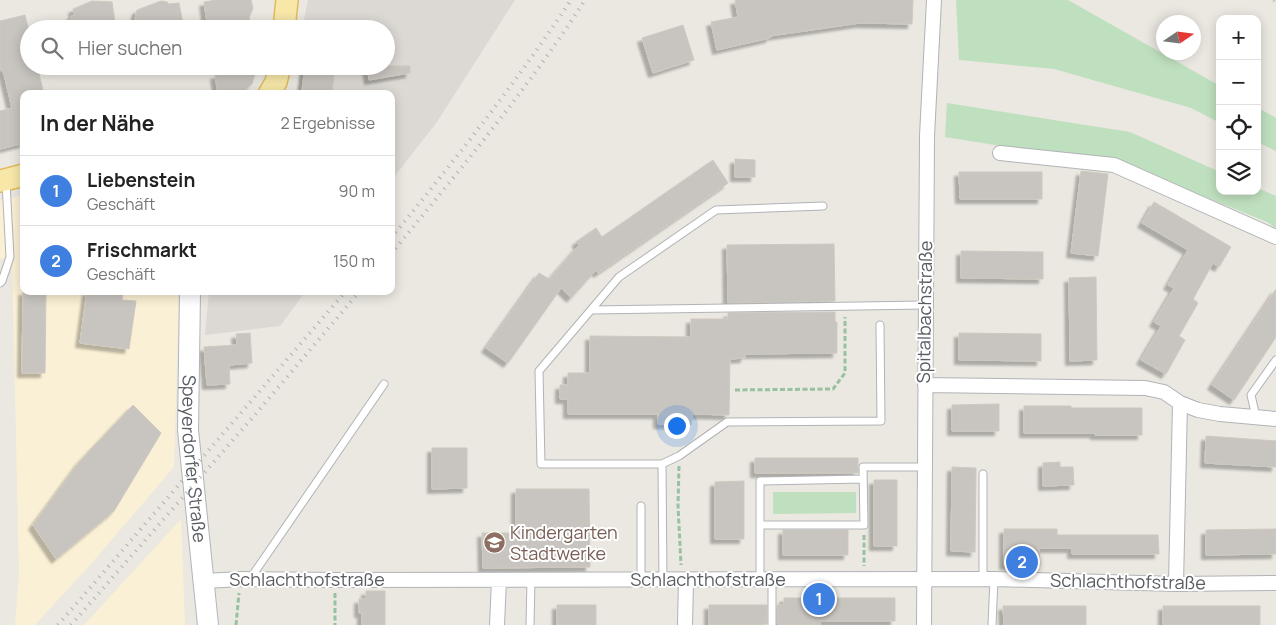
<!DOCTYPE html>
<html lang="de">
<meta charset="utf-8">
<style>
:root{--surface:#fff;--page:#f2f2f2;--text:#222;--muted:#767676;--line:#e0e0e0;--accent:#d83f38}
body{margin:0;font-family:Manrope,sans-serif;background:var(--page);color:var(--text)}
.controls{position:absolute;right:15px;top:15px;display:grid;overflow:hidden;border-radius:10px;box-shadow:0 2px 12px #0003}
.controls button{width:45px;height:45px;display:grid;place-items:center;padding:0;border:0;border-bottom:1px solid var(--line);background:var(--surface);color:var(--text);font:25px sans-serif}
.compass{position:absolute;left:1156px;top:15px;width:45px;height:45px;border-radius:50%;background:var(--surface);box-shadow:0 2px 12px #0003;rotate:77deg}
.you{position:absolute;left:676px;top:425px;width:18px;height:18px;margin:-12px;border:4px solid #fff;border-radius:50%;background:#1a73e8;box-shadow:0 0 0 8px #1a73e833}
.badge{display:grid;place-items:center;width:32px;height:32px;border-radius:50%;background:var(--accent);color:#fff;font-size:16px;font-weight:700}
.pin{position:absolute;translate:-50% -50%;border:2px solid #fff;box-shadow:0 1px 5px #0006}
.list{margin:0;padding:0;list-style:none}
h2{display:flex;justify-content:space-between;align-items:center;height:65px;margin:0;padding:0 20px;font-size:21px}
h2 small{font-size:16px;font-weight:400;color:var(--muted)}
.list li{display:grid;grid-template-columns:32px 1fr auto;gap:15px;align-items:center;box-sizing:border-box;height:70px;padding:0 20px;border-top:1px solid var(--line)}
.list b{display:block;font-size:19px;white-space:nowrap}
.list p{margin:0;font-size:16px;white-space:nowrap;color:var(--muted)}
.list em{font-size:16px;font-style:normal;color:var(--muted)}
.icon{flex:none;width:28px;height:28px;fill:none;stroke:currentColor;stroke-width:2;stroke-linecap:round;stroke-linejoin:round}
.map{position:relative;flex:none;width:1276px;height:625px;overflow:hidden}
.search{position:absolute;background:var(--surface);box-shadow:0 2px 12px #0003;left:20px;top:20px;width:375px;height:55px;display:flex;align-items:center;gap:12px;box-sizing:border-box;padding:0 18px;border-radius:28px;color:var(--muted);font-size:19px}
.panel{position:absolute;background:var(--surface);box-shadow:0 2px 12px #0003;left:20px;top:90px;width:375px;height:205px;border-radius:10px}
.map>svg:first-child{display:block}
.commercial{fill:#faf0d5}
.industrial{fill:#dcd9d4}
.green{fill:#bfe0be}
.building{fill:#c8c4bf;stroke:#cec9bf;filter:url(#shadow)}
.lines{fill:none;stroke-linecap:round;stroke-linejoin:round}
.lane-casing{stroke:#b1b3b7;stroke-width:9}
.street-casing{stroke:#b1b3b7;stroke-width:16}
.secondary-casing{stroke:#b2b5ba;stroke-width:22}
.primary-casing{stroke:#e3ba60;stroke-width:24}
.path{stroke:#98c1a2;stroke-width:3;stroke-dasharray:5 2.5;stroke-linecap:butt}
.lane{stroke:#fff;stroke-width:7}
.street{stroke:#fff;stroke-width:14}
.secondary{stroke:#fff;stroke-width:20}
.primary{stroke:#f7e8a8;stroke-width:21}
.rail{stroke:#afb0b0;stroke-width:4;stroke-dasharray:1 6;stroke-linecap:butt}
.labels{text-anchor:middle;stroke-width:4;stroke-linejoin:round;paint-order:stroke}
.street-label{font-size:18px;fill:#595c60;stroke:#fff}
.education-label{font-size:18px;fill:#785e54;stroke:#fff;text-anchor:start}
</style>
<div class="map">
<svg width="1276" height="625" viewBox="0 0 1276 625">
<defs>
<filter id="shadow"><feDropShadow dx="-4.5" dy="4.5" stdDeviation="1" flood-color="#0004"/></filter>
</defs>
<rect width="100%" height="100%" fill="#eae8e0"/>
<path class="commercial" d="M24,195V291H179L174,467L91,564L35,625H15L19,576L12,257L0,259V201Z
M181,519L185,625H84Z"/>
<path class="industrial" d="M308,0H515L437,122L391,181V94H298L300,66H386V29H302Z
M209,291H306L280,326L205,335Z"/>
<path class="green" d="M956,0H1068L1220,86V123L1191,108L1054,69L959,60Z
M947,103L1130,132L1220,172V191H1257V188L1276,196V228L1267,222L1121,163L1063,156L945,137Z
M1257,107L1276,118V151L1257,142Z
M773,492H856V513L773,514Z"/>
<path class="building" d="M216,0H251L253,8L249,18L253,29H208L204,2Z
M735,0H913L912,24L860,23L770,36V38L717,50L711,22L738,17Z
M92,1L112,2L116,29H70V22L71,16L74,15L73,9Z
M161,1L167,2L169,4L179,3L184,29H133L137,10Z
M25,15L29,31V66H37L44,94H24V143L0,149V111L12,108L4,74L0,70V21Z
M683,25L694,60L653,73L642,38Z
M305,66H335L332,93L302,90Z
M367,66H410V73L369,80Z
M257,67L252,84L240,94H218L215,75Z
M735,159L755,160V177H735Z
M713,160L728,183L598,273L596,270L571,298L561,288L508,363L486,348L539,273L549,279L579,245L576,242L596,228L602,237Z
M1081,171L1108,174L1098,256L1071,253Z
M959,172H1042V199H960Z
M1154,202L1231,247L1219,267L1213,263L1193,299L1198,303L1179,336L1185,340L1166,374L1141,360L1161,326L1154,322L1174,288L1168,285L1188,250L1142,223Z
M834,244L835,301L728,303L727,245Z
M961,251L1043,252V279L961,278Z
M1096,277L1097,360L1070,361L1069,278Z
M1276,289V337L1234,400L1212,385Z
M23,291H46L45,373H22Z
M87,291H123L122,300L136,301L129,349L80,343Z
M835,312V322H837V353L745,354V358L730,359L729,415L692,414L691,425L658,424V414H568V399H560V385H568V373H590V336L691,337V319H728V313Z
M250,333L252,363L229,365L230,384L207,385L204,347L237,345L236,334Z
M959,333L1041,334V361L959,360Z
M999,404V431H952V405Z
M133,405L161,433L114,511L56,559L33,525L80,461Z
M1024,406H1071V408H1142V435H1095V433H1024Z
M1206,436L1276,441V467L1205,463Z
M432,448H467V488L432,489Z
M755,458H858V473H755Z
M1060,462V467H1073L1074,485L1043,486V463Z
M952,467L976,468L975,552L951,551Z
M874,480H897V546H874Z
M744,481V539H715V482Z
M516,489H589L590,567L483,568L482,533H516Z
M1004,529H1057V535H1158L1159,554H1072V548H1039L1040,565H1004Z
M1276,529V554L1206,555V530Z
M783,530H848V555H783Z
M366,591H385V625H362V613H359V599H366Z
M784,598H895V621H820V625L777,624V605H784Z
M557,605H596V625H557Z
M709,605H767V624L709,625Z
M1003,606H1086V625H1004Z
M1163,606H1260V625H1163Z"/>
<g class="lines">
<defs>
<path id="lane" d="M0,283L2,281L10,257L6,182
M591,310L925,305
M1256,417L1251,395L1276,360
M662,464L679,456L727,422L881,421L880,325
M983,474V579
M641,506V580
M760,525H864L863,467H925
M250,579L384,384
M663,580L662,464H541L539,371L619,277L716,210L823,206
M760,580V481L863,479
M530,625L531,580
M772,625V580
M992,625L994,579"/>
<path id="street" d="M1000,153L1114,165L1276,237
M925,385L1145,388L1164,392L1180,403L1198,410L1220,414L1276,419
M205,581L241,579L340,580L994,579L1176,584L1276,583
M1176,584L1180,403
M497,625L499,580
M685,625L686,580
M924,625L927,136L934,0"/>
<g id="secondary">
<path id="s1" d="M190,291L188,430L208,625"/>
</g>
<path id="primary" d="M284,29L287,0
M269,94L276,82L280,66
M0,181L24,175"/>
</defs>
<use href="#lane" class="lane-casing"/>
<use href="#street" class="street-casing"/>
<use href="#secondary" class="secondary-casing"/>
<use href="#primary" class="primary-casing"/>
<path class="path" d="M735,390L833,389L845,373V317
M679,466L678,506L681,565
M864,535V566
M335,593V625
M236,625L239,593"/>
<use href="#lane" class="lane"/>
<use href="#street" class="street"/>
<use href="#secondary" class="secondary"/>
<use href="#primary" class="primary"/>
<path class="rail" d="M1274,0L1276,2
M391,238C454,161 516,83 571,0
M391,254C458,172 528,89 585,0
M58,625L346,291
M71,625L254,416L360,291"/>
</g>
<defs>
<symbol id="school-disc" viewBox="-11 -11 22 22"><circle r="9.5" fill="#8d6e63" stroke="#fff"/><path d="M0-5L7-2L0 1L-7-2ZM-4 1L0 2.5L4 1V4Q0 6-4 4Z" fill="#fff"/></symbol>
</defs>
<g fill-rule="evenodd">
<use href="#school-disc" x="482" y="530" width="25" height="25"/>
</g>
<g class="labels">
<g class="street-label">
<text transform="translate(925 312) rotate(-89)" y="6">Spitalbachstraße</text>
<text dy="6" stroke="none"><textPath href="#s1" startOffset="168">Speyerdorfer Straße</textPath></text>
<text x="307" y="586">Schlachthofstraße</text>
<text x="708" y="586">Schlachthofstraße</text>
<text transform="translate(1128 582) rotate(1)" y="6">Schlachthofstraße</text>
</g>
<g class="education-label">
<text x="510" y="539">Kindergarten<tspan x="510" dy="21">Stadtwerke</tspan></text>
</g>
</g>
</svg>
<div class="controls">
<button>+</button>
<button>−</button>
<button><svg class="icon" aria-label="locate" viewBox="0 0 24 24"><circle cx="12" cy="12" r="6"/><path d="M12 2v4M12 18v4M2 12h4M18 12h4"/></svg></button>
<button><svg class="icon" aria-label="layers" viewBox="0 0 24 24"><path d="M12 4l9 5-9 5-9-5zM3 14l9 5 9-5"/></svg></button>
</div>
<svg class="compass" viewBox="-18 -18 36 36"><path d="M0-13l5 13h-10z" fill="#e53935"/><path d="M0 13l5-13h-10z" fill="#767676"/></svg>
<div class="you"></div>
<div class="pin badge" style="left:819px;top:599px;background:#3f7fe0">1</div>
<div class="pin badge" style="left:1022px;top:562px;background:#3f7fe0">2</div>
<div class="search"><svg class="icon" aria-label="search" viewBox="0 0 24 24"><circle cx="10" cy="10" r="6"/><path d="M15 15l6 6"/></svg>Hier suchen</div>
<section class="panel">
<h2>In der Nähe<small>2 Ergebnisse</small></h2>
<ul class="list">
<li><span class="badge" style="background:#3f7fe0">1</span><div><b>Liebenstein</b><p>Geschäft</p></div><em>90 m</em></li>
<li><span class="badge" style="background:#3f7fe0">2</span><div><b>Frischmarkt</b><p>Geschäft</p></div><em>150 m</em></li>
</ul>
</section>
</div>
